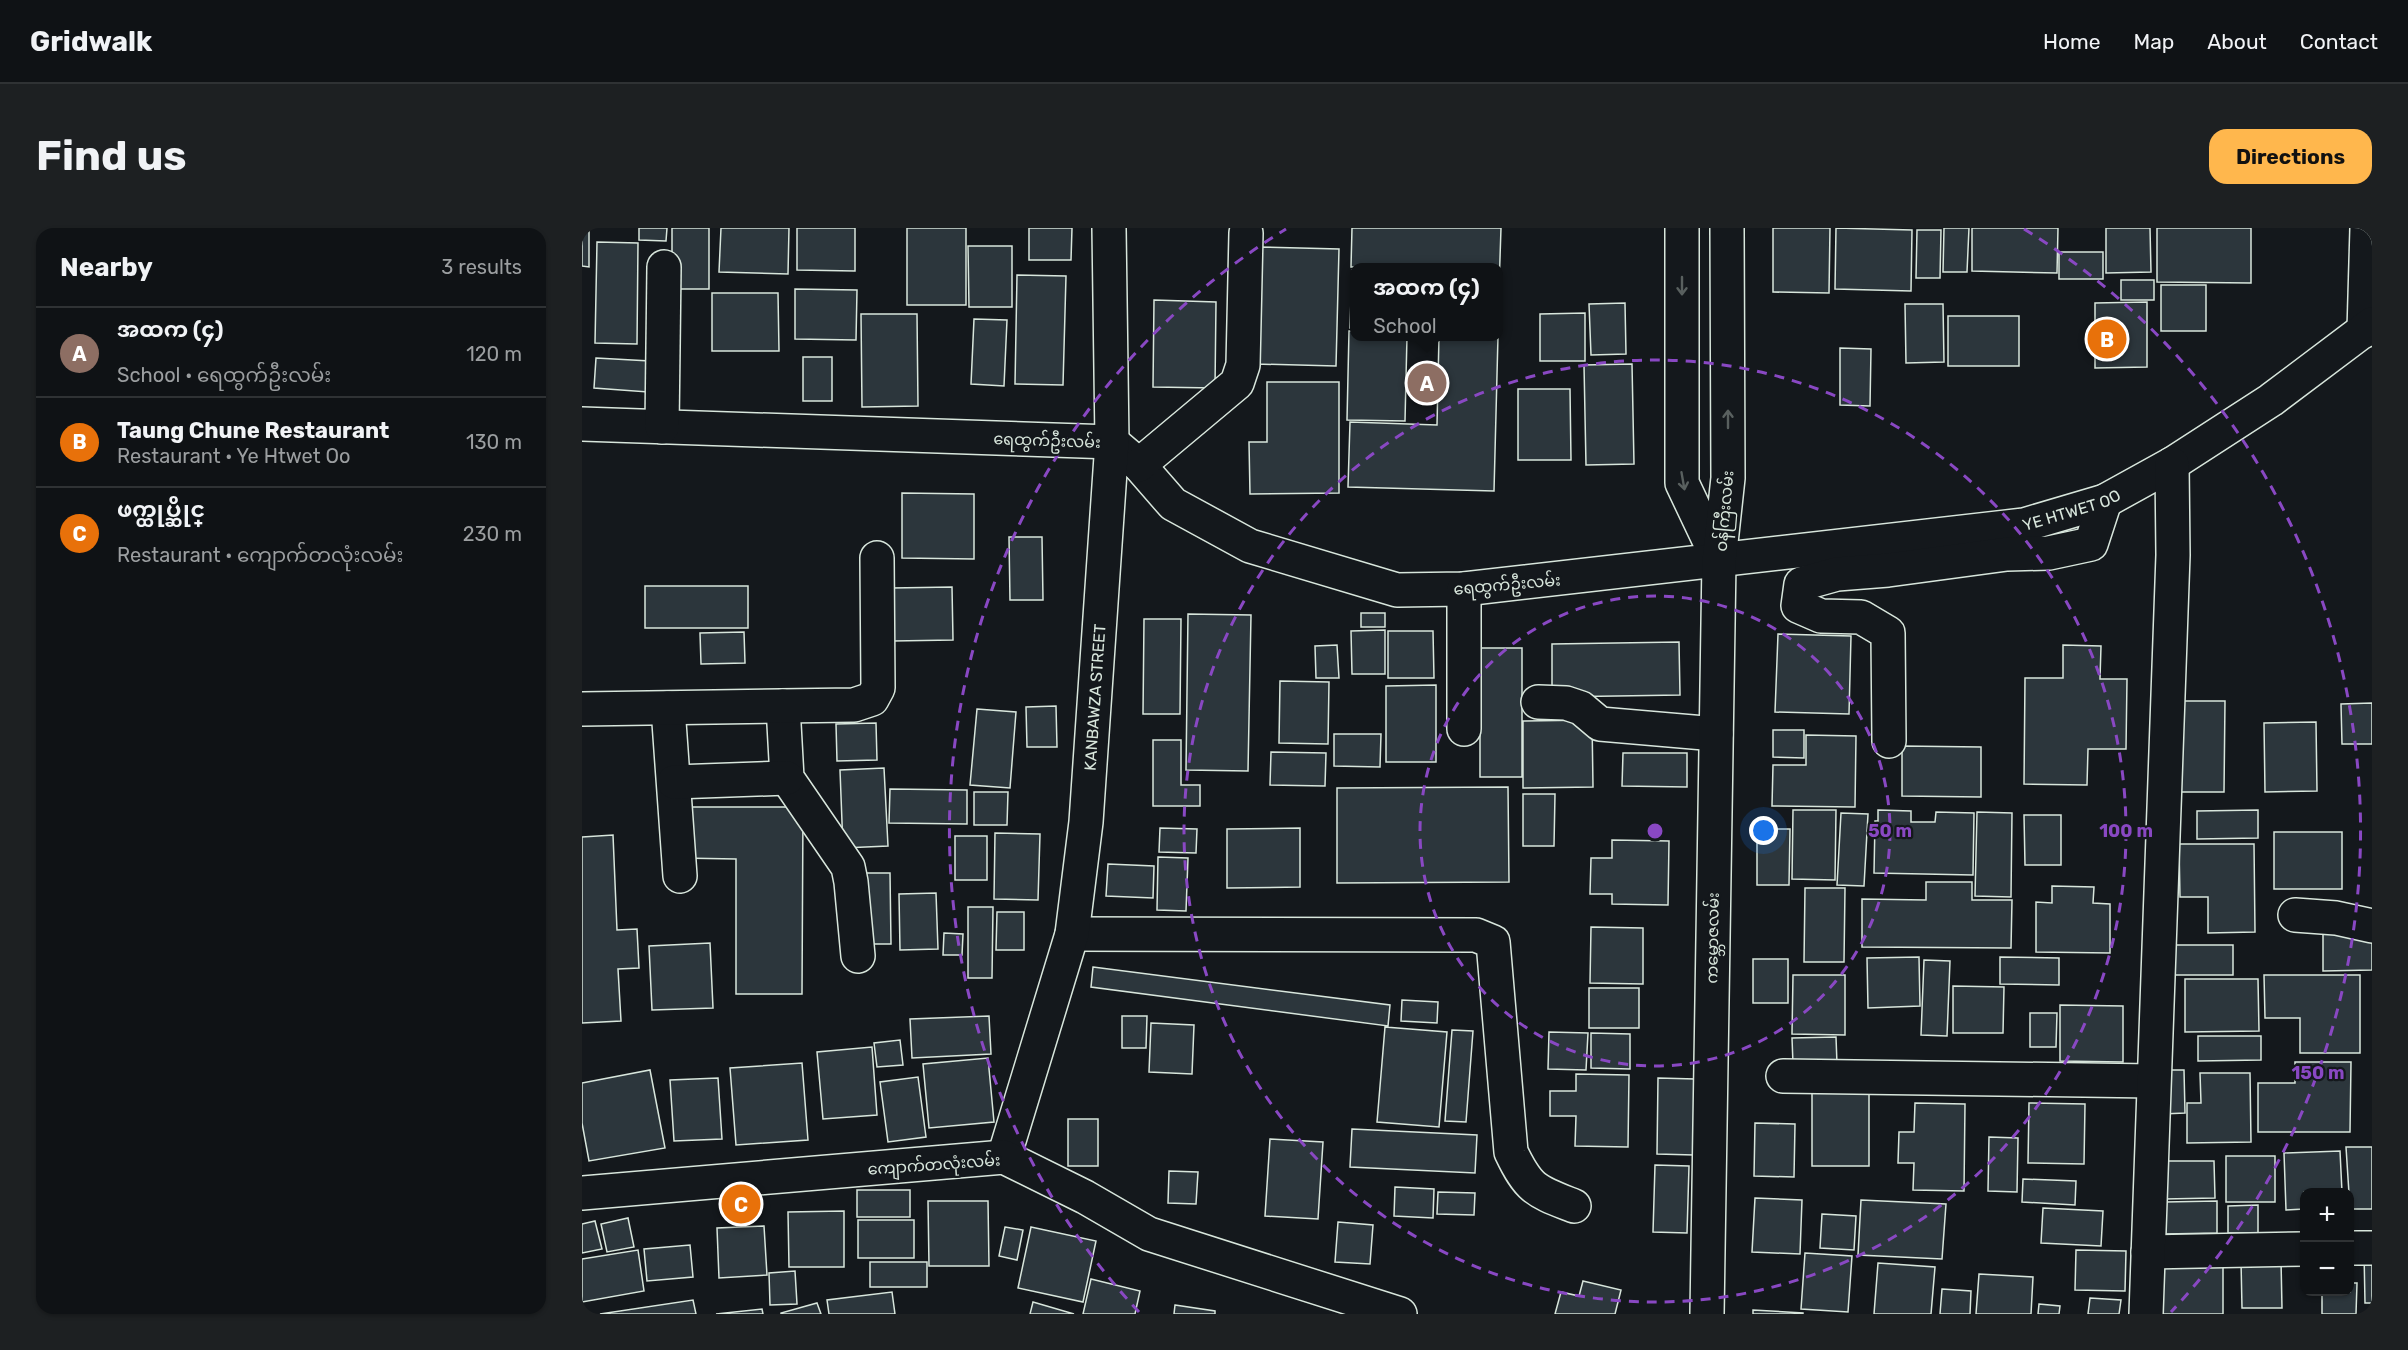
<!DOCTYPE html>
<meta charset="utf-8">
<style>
:root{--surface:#0f1215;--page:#1d2022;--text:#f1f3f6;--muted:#9b9ea0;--line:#2f3234;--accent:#ffb74d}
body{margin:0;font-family:Rubik,"Noto Sans Myanmar",sans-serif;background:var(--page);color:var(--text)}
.controls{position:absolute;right:18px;bottom:18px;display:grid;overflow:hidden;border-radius:12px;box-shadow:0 2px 4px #0004}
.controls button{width:54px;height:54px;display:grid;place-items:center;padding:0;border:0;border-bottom:2px solid var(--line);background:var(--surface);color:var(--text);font:30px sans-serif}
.you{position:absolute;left:1182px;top:603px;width:21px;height:21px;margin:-15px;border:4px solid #fff;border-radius:50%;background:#1a73e8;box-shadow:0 0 0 9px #1a73e833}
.badge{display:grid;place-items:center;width:39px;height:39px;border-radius:50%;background:var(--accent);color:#fff;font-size:20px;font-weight:700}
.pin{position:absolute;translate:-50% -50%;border:3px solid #fff;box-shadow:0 2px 6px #0006}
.popup{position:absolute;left:768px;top:35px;width:153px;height:78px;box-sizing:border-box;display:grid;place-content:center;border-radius:12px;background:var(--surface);filter:drop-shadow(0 2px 4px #0005);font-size:20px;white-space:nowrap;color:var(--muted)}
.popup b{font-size:22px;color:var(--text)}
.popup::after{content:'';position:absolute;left:50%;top:100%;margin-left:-12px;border:12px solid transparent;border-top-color:var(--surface)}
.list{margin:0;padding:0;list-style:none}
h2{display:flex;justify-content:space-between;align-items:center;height:78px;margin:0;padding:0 24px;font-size:26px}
h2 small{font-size:20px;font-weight:400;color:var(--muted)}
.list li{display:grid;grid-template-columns:39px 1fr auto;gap:18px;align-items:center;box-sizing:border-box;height:90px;padding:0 24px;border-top:2px solid var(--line)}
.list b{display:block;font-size:22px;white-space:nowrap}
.list p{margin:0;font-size:20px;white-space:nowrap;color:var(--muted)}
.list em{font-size:20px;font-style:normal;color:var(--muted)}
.map{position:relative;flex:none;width:1790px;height:1086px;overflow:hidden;border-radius:18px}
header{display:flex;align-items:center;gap:36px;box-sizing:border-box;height:84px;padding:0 30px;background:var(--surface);border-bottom:2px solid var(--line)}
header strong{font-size:28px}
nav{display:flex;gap:33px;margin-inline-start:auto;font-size:21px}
.intro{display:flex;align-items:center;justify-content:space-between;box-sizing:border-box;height:144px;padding:0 36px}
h1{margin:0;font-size:42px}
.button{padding:15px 27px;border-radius:18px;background:var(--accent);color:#111;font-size:21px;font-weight:700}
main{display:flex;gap:36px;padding:0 36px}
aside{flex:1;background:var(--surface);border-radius:18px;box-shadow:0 2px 4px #0004}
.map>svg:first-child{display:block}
.building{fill:#2c363c;stroke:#d8e6dc;stroke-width:1.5}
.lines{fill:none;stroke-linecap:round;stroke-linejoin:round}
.minor-casing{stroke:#d8e6dc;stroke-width:36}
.minor{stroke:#14181c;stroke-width:33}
.oneway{stroke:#59605f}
.ring{fill:none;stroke:#8948c3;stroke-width:3;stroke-dasharray:10 8}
.labels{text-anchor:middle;stroke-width:4.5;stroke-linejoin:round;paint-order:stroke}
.street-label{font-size:16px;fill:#d8e6dc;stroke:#14181c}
.centre{fill:#8948c3;stroke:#14181c;stroke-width:3}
.ring-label{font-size:18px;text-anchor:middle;font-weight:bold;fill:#8948c3;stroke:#14181c;stroke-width:4.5;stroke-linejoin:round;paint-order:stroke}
</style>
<header>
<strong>Gridwalk</strong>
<nav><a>Home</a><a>Map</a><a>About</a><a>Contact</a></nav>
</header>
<div class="intro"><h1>Find us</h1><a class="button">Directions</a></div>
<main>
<aside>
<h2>Nearby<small>3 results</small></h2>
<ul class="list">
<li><span class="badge" style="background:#8d6e63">A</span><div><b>အထက (၄)</b><p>School · ရေထွက်ဦးလမ်း</p></div><em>120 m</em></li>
<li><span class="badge" style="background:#e8710a">B</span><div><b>Taung Chune Restaurant</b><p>Restaurant · Ye Htwet Oo</p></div><em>130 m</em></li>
<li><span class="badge" style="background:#e8710a">C</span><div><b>ဖက္ထုပ္ဆိုင္</b><p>Restaurant · ကျောက်တလုံးလမ်း</p></div><em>230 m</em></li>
</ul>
</aside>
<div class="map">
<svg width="1790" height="1086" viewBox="0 0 1790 1086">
<rect width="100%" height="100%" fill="#14181c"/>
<path class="building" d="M0,0H7V39L0,38Z
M57,0H85L84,13L57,12Z
M90,0H127V61H90Z
M139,0H207L206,46L137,44Z
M215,0H273V43L215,42Z
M325,0H384V77H325Z
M447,0H490L489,32H447Z
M770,0H919L917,60V39H769Z
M1191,0H1248L1247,65L1191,64Z
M1254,0L1330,2L1329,63L1253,61Z
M1362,0H1387L1385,44H1361Z
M1390,0H1476L1475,45L1390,43Z
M1524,0H1568L1569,44L1524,45Z
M1575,0H1669V55L1575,54Z
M1335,2H1359L1358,50H1334Z
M15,14L56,15L55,116L13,115Z
M386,18H430V79H387Z
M676,19L757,21L754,138L673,136Z
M1477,24H1521V51H1477Z
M770,42H773V100H768Z
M435,47L484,48L481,157L433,156Z
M1539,52H1572V72H1539Z
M1579,57H1624V103H1579Z
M213,61L275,62L274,112L213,111Z
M130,65H196L197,123H130Z
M572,72L634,74L633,160L571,159Z
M1565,74V139L1513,140V75Z
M1043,75L1044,126L1009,127L1007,76Z
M1323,76H1361L1362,134L1324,135Z
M1003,85V133H958V86Z
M279,86H335L336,178L280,179Z
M1366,88H1437V138H1366Z
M392,91L425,92L422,158L389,156Z
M767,103H773V108H825L823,193L765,192Z
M857,108H916L912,263L766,259L768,194L855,197Z
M1258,120L1289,121L1288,178L1258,177Z
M221,129H250V173H221Z
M14,130L68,133L66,164L12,160Z
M1050,136L1052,236L1004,237L1002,137Z
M685,154H757V265L668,266L667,214H685Z
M936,161H988L989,232H936Z
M320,265L392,266V331L320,330Z
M427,309H460L461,372H428Z
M63,358H166V400H63Z
M370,359L371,412L311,413L310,360Z
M779,385H803V399H779Z
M606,386L669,387L666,543L604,542Z
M562,391H599L598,486H561Z
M803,402V446H770L769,403Z
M806,403H851L852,450H806Z
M162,404L163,435L119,436L118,405Z
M1196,406L1269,408L1267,486L1193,484Z
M1097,414L1098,467L970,469V416Z
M755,417L757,450H734L733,418Z
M1481,417L1519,418L1518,451H1545L1544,521H1506L1505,557L1442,556L1443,450H1481Z
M898,420H940V549H898Z
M698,453L747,454L746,516L697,515Z
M854,457V534H804V458Z
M1599,473H1643L1642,564H1599Z
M1790,475V516H1760L1759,476Z
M474,478L475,519H445L444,479Z
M395,481L434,484L428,560L388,557Z
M1010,492L1011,559L941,560V493Z
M1734,494L1735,563L1683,564L1682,495Z
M294,495L295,532L255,533L254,496Z
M1191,502H1222V530L1191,529Z
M752,506H799L798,539L752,538Z
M1224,507L1274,508L1273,579L1190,578L1191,537H1224Z
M571,512H599V557H618V578H571Z
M1320,518L1399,519V569L1320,568Z
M689,524L744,525L743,558L688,557Z
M1041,525H1105V559L1040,558Z
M302,540L306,618L261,620L258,542Z
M926,559L927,654L755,655V560Z
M308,561L385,562V596L307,595Z
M392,564H426L425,597H392Z
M941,566H973L972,618H941Z
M98,579H221L220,766H154V631L98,630Z
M1211,582H1254L1253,652L1210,651Z
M1296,582L1329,583V594H1353L1354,584L1392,585L1391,647L1292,645L1293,593H1296Z
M1676,582V610L1615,611V583Z
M1395,584L1430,585L1429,669L1393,668Z
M1259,585L1286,586L1282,658L1255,657Z
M1442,587H1479V637H1443Z
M578,600L615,601L614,625L577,624Z
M718,600V659L645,660V601Z
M1175,601H1208L1207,657H1175Z
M1692,604H1760V661H1692Z
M413,605L458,606L456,672L412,671Z
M31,607L35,702L55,701L57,740L36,741L39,793L0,795V609Z
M373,608H405V652H373Z
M1030,612L1087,613L1086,677L1030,676V666H1008L1009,630H1030Z
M1597,616H1672L1673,704L1626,705V669H1598Z
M576,629L606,630L604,683L575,682Z
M526,636L572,638L571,670L524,668Z
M280,645H308L309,716H281Z
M1344,654H1390V672H1430L1429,720L1280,719V671L1344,672Z
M1470,658L1512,659L1511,675L1528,676V725L1454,724V674L1470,675Z
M1223,660H1263L1262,734H1222Z
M354,665L356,721L318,722L317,666Z
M386,679H411L410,750H386Z
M415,684H442V722H414Z
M1009,699L1061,700V756L1008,755Z
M1741,703H1790V742L1741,743Z
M362,705L381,706L380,727H361Z
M128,715L131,780L70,782L67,718Z
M1579,717H1651V747H1579Z
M1337,729L1338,778L1286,780L1285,730Z
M1418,729L1477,730V757L1418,756Z
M1171,731H1206V775H1171Z
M1342,732L1368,733L1365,808L1339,807Z
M511,739L808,777L806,798L509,759Z
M1211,747H1263V807L1210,806Z
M1682,747H1778V825H1718V790H1683Z
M1603,751H1676L1677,803L1603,804Z
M1371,758L1422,759L1421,805H1371Z
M1007,760H1057V800H1007Z
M820,772L856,774L855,795L819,793Z
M1478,777L1541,778V834L1478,833Z
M1448,785H1475L1474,819H1448Z
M407,788L409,826L330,830L328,791Z
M540,788H565L564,820H540Z
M569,795L612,797L610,846L567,844Z
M803,799L865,804L857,899L795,894Z
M870,802L891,803L884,894L863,893Z
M967,804L1006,805L1004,842L966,841Z
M1009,805L1048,806V841L1009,840Z
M1616,808H1679V832L1616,833Z
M1254,809L1255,836H1211L1210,810Z
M318,812L321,837L295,839L292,815Z
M290,819L295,887L241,891L235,824Z
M406,830L412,894L347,900L341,836Z
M1713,834H1769L1768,904H1676V855H1713Z
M220,835L226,912L154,917L148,840Z
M68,842L83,920L7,933L0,895V855Z
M1579,842H1602L1603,885L1580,886Z
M1618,845H1668L1669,914L1605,915V875H1619Z
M994,846L1047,847L1046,919L993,918L994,888H968V863H994Z
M336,849L344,909L306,914L298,854Z
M136,850L140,911L92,913L88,852Z
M1076,850L1113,851L1112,927L1075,926Z
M1230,865H1287V938H1230Z
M1333,875L1383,876L1382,963L1331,962L1332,935H1316L1317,904H1332Z
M1447,875L1503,876L1502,936L1446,935Z
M486,891H516V938H486Z
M1173,895L1213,896L1212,949L1172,948Z
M770,901L895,907L893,945L768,939Z
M1407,909L1436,910L1435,964L1406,963Z
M688,911L741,914L736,991L683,988Z
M1764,919H1790V981H1768Z
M1758,923L1760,964H1722V981L1704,982L1702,925Z
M1644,928H1693V974H1644Z
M1582,933H1632L1633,970L1582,971Z
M1073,937L1107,938L1105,1005L1071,1004Z
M587,943L616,944L614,976L586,975Z
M1441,951L1494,953L1493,977L1440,974Z
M813,959L852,961L851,990L812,988Z
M275,962H328V989H275Z
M856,964L893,965L892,987L855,986Z
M1173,970L1220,972L1218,1026L1170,1024Z
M1279,972L1364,976L1360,1031L1276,1027Z
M346,973H406L407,1038H347Z
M1635,973V1005L1583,1006V974Z
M1676,977V1005H1646V978Z
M1461,980L1521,983L1519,1018L1459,1015Z
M262,983V1039H207L206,984Z
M1240,986L1274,988L1272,1022L1238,1020Z
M46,990L52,1019L25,1024L19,996Z
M276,992H332V1030H276Z
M13,993L20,1021L0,1025V996Z
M756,994L791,997L788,1036L753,1034Z
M182,998L185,1047L137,1050L135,1000Z
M423,999L441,1002L435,1032L417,1028Z
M449,999L514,1013L501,1074L436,1060Z
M108,1017L111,1049L65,1053L62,1021Z
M56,1022L62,1063L0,1074V1031Z
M1494,1022L1544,1023L1543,1063L1493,1062Z
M1790,1023V1075H1783L1782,1024Z
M1223,1025L1270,1028L1266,1084L1219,1081Z
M1641,1029V1086H1580L1579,1030Z
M1699,1032L1700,1080H1660L1659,1033Z
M288,1034H345V1059H288Z
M1296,1035L1353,1039L1349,1086H1292Z
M213,1043L215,1076L188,1077L187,1045Z
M1397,1046L1451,1049L1449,1086H1394Z
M509,1051L558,1063L553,1086H501Z
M1001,1053L1039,1062L1033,1086H973L979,1064L997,1068Z
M1768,1055H1775L1774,1086H1740V1064H1768Z
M1360,1061L1389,1063L1388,1086H1358Z
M310,1064L313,1086H247L245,1072Z
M1508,1070L1539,1072L1537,1086H1506Z
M111,1072L114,1086H18Z
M451,1074L492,1086H448Z
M235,1075L239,1086H199V1085Z
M1457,1076L1478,1078L1477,1086H1456Z
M593,1077L633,1083V1086H592Z
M180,1081L181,1086H134Z
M1171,1082L1221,1085V1086H1171Z"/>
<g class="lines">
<defs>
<g id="minor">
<path d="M1100,0V255L1137,333"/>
<path d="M1782,103L1785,0"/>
<path id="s1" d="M0,196L530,214L557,237L591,276L668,318L815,362L882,361L1442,297L1523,273L1590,236L1689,172L1790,96"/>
<path d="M80,199L82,39"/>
<path d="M557,237L655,155L661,137L664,5"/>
<path d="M882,361V501"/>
<path d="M956,474L984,475L999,480L1018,496L1134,506"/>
<path d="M201,478L205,550L266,639L269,654L276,728"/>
<path d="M86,480L98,648"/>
<path d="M0,481L272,477L290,471L296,460L295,330"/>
<path d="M1307,513L1306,405L1279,389L1239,388L1216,378L1219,356L1255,346L1306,342L1425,326L1467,325L1509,316L1523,273"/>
<path d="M92,554L205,550"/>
<path d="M1713,687L1754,690L1790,698"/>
<path d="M490,706L894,707L911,714L929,924C947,962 954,963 992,978"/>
<path d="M1201,848L1571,853"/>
<path id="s2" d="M422,929L490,706L504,594L530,214L527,0"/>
<path d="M0,965L422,929L503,969L567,1006L818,1086"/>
<path d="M1768,1020H1790"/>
<path d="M1566,1024L1722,1021"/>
<path d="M1125,1086L1137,333L1146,250L1145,0"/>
<path d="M1564,1086L1591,327L1590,236"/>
</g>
</defs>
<use href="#minor" class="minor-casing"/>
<use href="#minor" class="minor"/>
</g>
<defs><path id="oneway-shaft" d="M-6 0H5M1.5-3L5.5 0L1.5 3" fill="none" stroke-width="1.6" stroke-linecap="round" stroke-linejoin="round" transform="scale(1.5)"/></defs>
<g class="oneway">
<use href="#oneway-shaft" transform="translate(1100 58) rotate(90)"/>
<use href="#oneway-shaft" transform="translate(1146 191) rotate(-90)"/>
<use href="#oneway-shaft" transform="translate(1101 253) rotate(80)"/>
</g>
<g class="ring">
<circle cx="1073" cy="603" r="235"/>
<circle cx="1073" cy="603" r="471"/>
<path d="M557 1084A706 706 0 0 1 704 1M1442 1A706 706 0 0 1 1589 1084"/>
</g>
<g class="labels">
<g class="street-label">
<text transform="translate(465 212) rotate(2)" y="6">ရေထွက်ဦးလမ်း</text>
<text dy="6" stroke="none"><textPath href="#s1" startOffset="1539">YE HTWET OO</textPath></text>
<text transform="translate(1142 283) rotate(-85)" y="6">ဝန်ကြီးလမ်း</text>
<text transform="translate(925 356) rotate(-5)" y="6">ရေထွက်ဦးလမ်း</text>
<text dy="6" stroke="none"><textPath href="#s2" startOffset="471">KANBAWZA STREET</textPath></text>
<text transform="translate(1130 710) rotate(-89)" y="6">ကမ္ဘောဇလမ်း</text>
<text transform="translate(352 936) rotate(-4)" y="6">ကျောက်တလုံးလမ်း</text>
</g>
</g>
<circle cx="1073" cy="603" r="9" class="centre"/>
<g class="ring-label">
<text x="1308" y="609">50 m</text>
<text x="1544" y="609">100 m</text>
<text x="1736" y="851">150 m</text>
</g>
</svg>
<div class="controls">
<button>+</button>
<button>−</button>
</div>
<div class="you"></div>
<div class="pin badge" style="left:845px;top:155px;background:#8d6e63">A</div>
<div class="popup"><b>အထက (၄)</b>School</div>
<div class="pin badge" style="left:1525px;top:111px;background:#e8710a">B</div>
<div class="pin badge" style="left:159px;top:976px;background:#e8710a">C</div>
</div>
</main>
